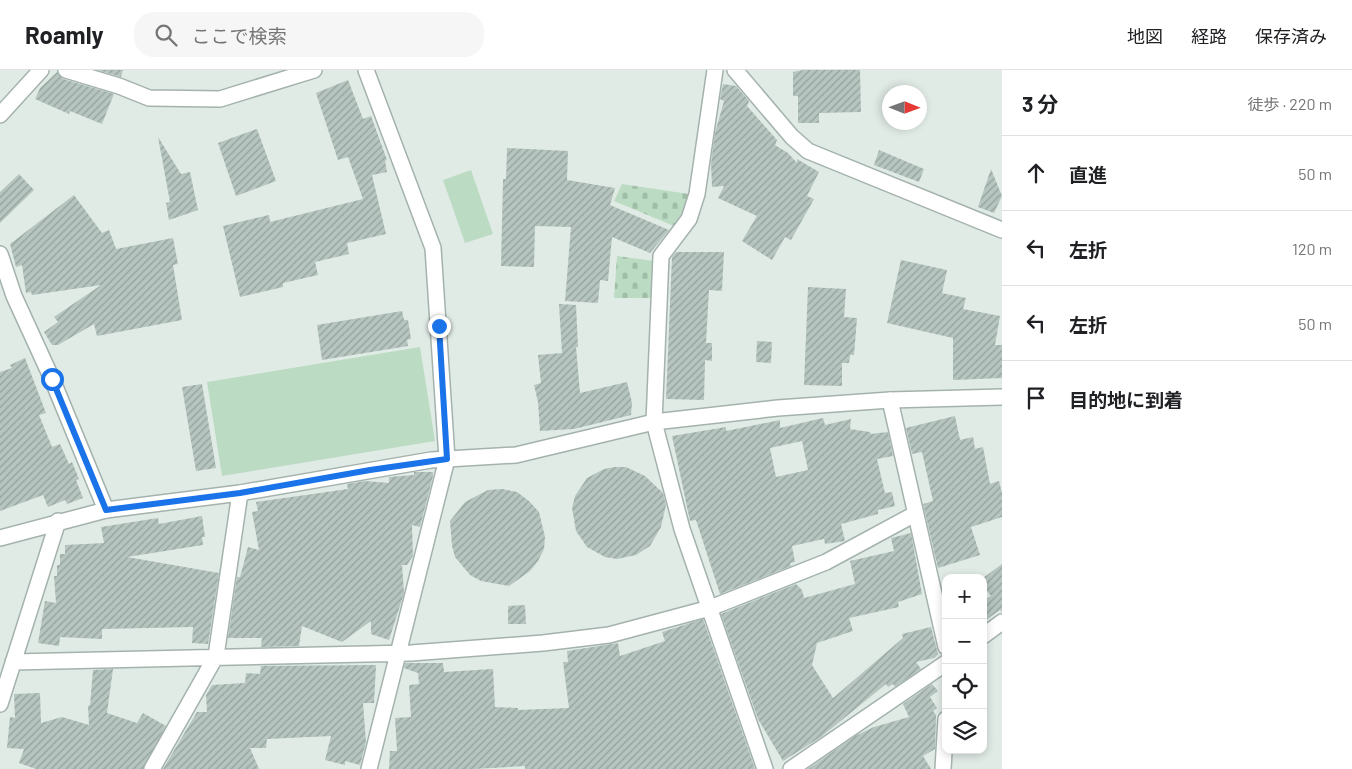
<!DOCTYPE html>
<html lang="ja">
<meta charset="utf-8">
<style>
:root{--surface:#fff;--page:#f6f6f6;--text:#202124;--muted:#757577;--line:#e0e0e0}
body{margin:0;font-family:Barlow,"Noto Sans JP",sans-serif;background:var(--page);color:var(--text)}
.controls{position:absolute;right:15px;bottom:15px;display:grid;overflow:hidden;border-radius:10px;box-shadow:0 2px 8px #0003}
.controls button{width:45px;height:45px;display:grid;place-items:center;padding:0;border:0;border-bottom:1px solid var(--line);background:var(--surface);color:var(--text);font:25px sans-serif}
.compass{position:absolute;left:882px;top:15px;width:45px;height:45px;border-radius:50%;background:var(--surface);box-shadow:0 2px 8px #0003;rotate:91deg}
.stop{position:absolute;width:15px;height:15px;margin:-11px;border:4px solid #1a73e8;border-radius:50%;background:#fff}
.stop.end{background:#1a73e8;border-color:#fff;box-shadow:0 1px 5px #0008}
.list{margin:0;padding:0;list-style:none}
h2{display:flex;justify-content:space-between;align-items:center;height:65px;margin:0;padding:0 20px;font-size:21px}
h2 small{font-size:16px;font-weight:400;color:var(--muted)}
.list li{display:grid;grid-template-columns:32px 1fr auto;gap:15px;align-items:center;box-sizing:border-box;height:75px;padding:0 20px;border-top:1px solid var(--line)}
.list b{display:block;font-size:19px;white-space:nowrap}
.list em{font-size:16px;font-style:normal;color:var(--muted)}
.icon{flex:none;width:28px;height:28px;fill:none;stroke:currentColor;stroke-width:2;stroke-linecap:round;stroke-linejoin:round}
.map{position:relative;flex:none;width:1002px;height:699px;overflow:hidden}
header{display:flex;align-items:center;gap:30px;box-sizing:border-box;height:70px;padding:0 25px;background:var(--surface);border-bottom:1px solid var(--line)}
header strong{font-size:24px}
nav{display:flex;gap:28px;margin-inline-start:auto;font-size:18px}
.search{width:350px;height:45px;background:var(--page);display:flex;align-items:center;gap:12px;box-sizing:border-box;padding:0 18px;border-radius:20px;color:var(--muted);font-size:19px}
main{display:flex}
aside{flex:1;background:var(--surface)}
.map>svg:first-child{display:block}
.cemetery{fill:url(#cemetery-stones)}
.pitch{fill:#bbdbc3}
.building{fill:url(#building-hatch);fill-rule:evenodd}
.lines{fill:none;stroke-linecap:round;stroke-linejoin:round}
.minor-casing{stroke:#a4b2ad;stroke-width:18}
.tertiary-casing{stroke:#a4b2ad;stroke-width:18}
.minor{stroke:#fff;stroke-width:15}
.tertiary{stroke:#fff;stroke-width:15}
.route{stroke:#1a73e8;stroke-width:6}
</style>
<header>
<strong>Roamly</strong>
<div class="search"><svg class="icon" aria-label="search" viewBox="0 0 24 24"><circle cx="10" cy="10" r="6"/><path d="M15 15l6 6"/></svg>ここで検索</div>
<nav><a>地図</a><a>経路</a><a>保存済み</a></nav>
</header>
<main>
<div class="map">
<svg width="1002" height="699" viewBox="0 0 1002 699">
<defs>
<pattern id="cemetery-stones" width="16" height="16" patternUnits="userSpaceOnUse" patternTransform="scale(1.25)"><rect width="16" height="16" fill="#bbdbc3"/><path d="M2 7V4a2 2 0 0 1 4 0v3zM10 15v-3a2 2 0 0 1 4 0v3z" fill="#a0bda8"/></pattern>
<pattern id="building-hatch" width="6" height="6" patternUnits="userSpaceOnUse" patternTransform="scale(1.25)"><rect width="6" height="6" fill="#b6c5bf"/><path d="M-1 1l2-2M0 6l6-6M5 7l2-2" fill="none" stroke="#94a19c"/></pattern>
</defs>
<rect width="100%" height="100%" fill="#e1ebe6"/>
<path class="cemetery" d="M622,114L689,124L684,140L674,156L614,131Z
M617,186L654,191L651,228H614Z"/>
<path class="pitch" d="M471,100L493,164L465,173L443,110Z
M420,277L435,371L222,406L207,312Z"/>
<path class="building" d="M98,0H123L121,7Z
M803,0H860L861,42L819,43V53H798V26H793V2Z
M57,2L63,9L114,24L102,54L70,41L69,44L35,29L40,18Z
M348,10L363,49L371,46L387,90L385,91L387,102L372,105L386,164L347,173L349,184L315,192L318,205L283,213V217L240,227L223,156L269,145L270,152L363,129L348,87L338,90L316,23Z
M723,14L736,16L749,31L747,36L777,70L775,75L788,83L797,93V89L819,102L807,126L814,129L791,170L785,167L772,190L742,171L757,146L718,128L724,116L712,117L711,94L715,63L724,31L720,29Z
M257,59L276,111L236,126L218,73Z
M158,67L181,104L190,102L198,140L169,150L166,133L170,132Z
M507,78L568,81L567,110L615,118L610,135L669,160L650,183L612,167L608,211L600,210L598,233L565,231L571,157L535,156L534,197L501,196L503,109H506Z
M879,80L924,99L919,112L874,95Z
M991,99L1002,126L994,143L978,137Z
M19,104L34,120L0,153V122Z
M74,125L102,163L109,160L116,179L173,168L178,194L173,195L182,250L97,266L94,254L58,275H52L44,262L58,252L54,247L101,215L32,225L31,222L26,223L22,195L16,197L10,174Z
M676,182H724L722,221L709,220L706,273H712V291L705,290L704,330L666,329L672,187Z
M901,190L947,200L942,223L966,228L963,239L1000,246L995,275H1002V308L953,310V268L887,253Z
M808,217L846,219L844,247L857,248L854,285H850L849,293H842V316L804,315Z
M559,234L576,235L578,277H576L580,323L627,312L632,333L631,345L574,359L540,361L538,332L534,315L541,313L538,285L562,283Z
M402,241L404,250H408L411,269L407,270L408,276L322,290L317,255Z
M757,271L772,272L771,293L756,292Z
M25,288L46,343L39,345L52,377L60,374L69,394L72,392L79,409L76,410L83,428L67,434L65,430L48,437L43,425L0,441V302L12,298L10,295Z
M202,314L216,398L196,401L182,317Z
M955,346L960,370L973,367L975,379L983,377L990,414L999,411L1002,423V447L971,457L980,485L938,498L923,434L933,431L922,382L912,384L906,358Z
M823,348L825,355L851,349L850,359L870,362L871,364L888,362L893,386L877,389L885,423L892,422L895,436L878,440V444L841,454L845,471L825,474L824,469L792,476L795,492L790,493L791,496L720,524L696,450L690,451L672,366L726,357V361L780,350V358ZM802,371L808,400L776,407L770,378Z
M615,397H626L645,406L663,423L666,435L661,457L650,476L636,485L617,489L605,487L587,477L576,461L572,438L575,426L587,408L604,399Z
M414,402H433V406L420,457L412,455L413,486L407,495H402L404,523L389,570L371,564V551L342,572L302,556L299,576L261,577L262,568H228L237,507H240L248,477L259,480L252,442L258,441L256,432L348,419L347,414L365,411L389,413V407L414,405Z
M502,419L517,422L529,431L539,442L545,467L544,479L538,491L530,501L509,516L481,511L470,505L455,487L452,476L450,451L465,432L488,420Z
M202,446L205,467H202L203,475L127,487L219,503L208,574L192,573L193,557L102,559V569L60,567L59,576L38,573L45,531L56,533L54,506H57V495H60V484H65V475L104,473L101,457L158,448L159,454Z
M911,463L922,524L898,532L899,537L849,548L853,561L817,573L812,595L833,628L903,568L902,564L931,557L938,584L934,588L916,592L921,599L895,617L893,614L888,617L886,614L821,667L783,691L758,649L721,544L796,514L802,520L804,528L855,514L850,491L894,481L891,468Z
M1002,494V542L1000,540L983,552V531L991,526L983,516V508Z
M525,535L526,554H508V536Z
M703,549L755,699H525V696L474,699H389L390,681H397L395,648L411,647L409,615L419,614L418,603L404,598L405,593H443L444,602L493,599L495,637L518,638V640L569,638L563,592H568L567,581L618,573L620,586L665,571L662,562Z
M376,595L374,633H363L366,672L360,695L345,691V695L325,690L331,666L267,669L266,678H250L259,699H163L197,642H207L206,625L212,615L245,613L246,603L260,604L261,596Z
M113,599L107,643L137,653L143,643L166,656L143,699H36L19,693L24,679L7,678L10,647L15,648L14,624L40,623L41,653L62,647L89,655L88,636L90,635L93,600Z
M932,614L938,621L930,627L937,638L933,641L936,645L935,679L923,686L931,699H808L855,666L874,657L909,647L903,634Z"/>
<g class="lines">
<defs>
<path id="minor" d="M66,0L119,16L149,28L220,29L314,0
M366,0L433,178L447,389L369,699
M715,0L697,124L689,149L661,186L654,352L682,459L765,699
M735,0L792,67L808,81L1002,160
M0,45L41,0
M0,184L14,226L52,309L106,440
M890,330L946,577
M983,566L1002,552
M13,592L411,583L543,573L609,565L710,538L826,492L915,444
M0,634L58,451
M152,699L216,586L240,423
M791,699L946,593
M943,699L946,649"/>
<path id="tertiary" d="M0,468L106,440L240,423L431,390L516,385L654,352L778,338L890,330L1002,327"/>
</defs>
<use href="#minor" class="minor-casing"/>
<use href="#tertiary" class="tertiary-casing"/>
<use href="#minor" class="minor"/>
<use href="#tertiary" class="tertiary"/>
</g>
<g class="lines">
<path class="route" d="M52,309L106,440L240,423L370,400L447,389L439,256"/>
</g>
</svg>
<div class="controls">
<button>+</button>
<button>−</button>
<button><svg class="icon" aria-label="locate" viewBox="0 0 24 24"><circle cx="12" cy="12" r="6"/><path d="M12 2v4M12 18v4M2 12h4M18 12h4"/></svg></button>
<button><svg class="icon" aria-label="layers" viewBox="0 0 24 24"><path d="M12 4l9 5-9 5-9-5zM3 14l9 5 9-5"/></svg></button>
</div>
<svg class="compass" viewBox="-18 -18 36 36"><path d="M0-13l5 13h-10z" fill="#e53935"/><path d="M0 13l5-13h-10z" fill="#757577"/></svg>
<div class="stop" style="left:52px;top:309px"></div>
<div class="stop end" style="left:439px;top:256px"></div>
</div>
<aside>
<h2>3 分<small>徒歩 · 220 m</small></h2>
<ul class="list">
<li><svg class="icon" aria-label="ahead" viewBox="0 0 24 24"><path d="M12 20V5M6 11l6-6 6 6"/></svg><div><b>直進</b></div><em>50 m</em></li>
<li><svg class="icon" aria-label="left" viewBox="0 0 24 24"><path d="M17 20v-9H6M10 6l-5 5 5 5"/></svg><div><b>左折</b></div><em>120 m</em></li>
<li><svg class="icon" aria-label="left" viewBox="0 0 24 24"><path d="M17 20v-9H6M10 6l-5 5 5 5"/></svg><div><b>左折</b></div><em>50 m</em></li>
<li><svg class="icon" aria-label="arrive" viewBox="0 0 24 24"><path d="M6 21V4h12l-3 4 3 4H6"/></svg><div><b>目的地に到着</b></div></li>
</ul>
</aside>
</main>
